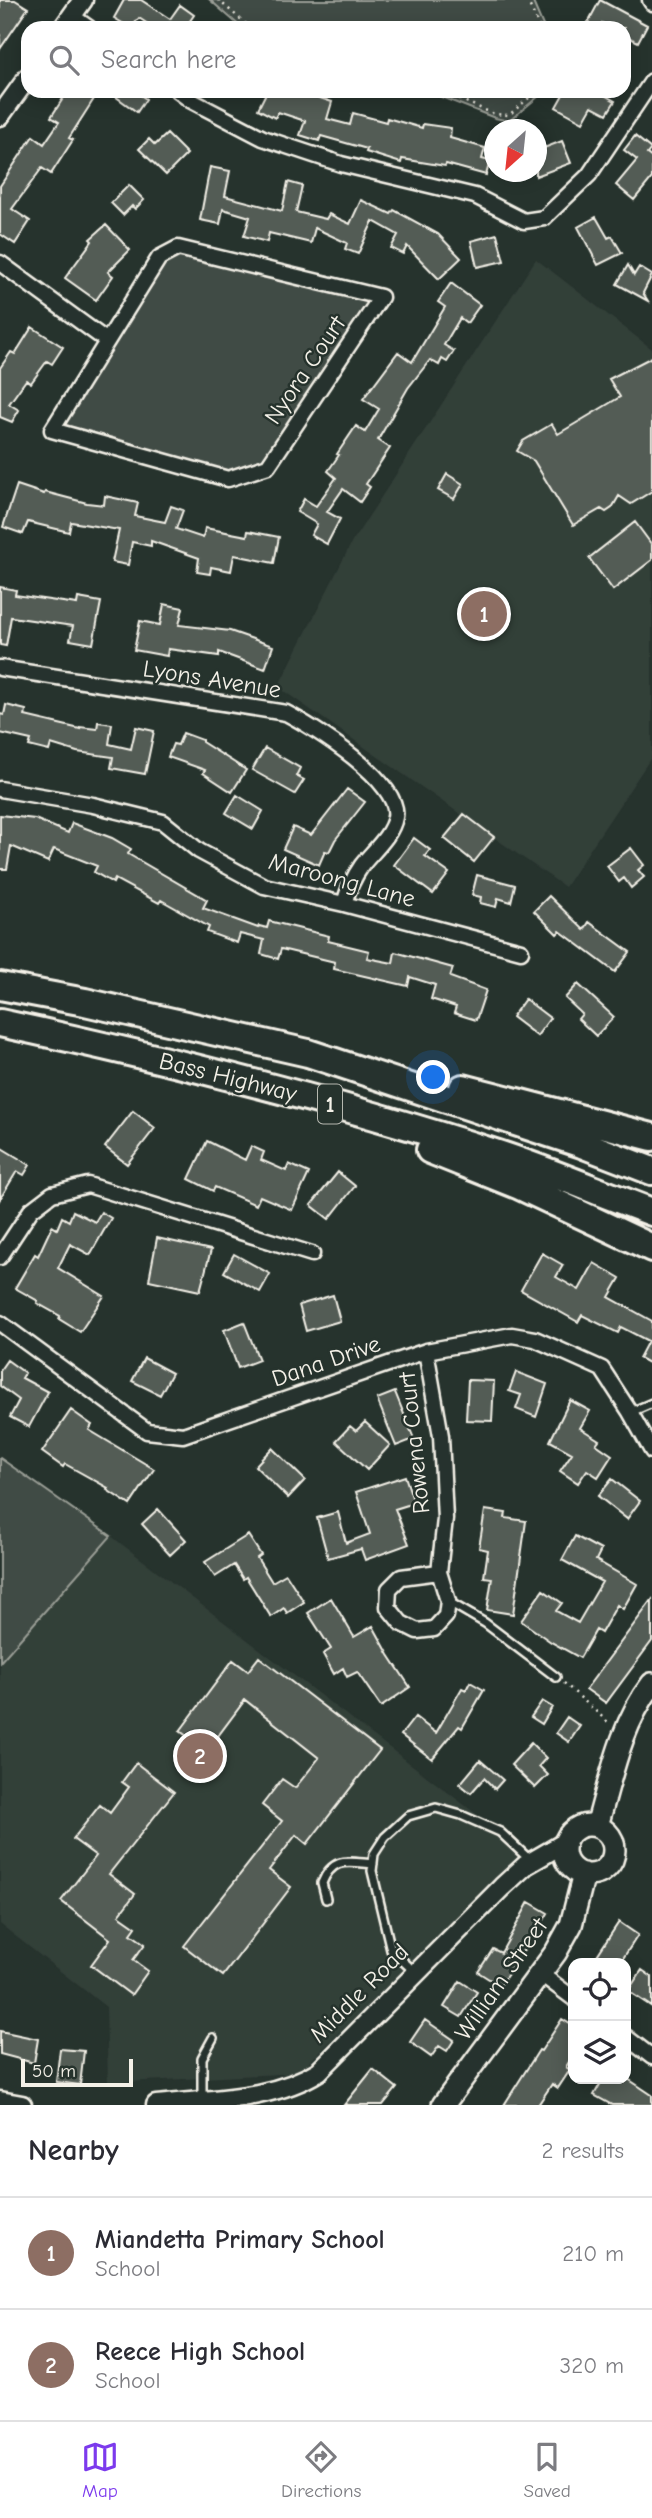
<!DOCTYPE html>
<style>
:root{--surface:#fff;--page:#f2f2f3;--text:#2b2b33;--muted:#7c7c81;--line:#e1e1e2;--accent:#7c3aed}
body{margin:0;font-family:"Comic Neue",sans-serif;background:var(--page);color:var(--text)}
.controls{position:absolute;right:21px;bottom:21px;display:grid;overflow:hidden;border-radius:14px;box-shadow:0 4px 18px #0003}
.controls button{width:63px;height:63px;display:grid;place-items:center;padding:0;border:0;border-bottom:2px solid var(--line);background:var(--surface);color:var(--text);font:35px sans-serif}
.compass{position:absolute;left:484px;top:119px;width:63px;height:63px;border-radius:50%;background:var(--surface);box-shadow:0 4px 18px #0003;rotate:207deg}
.scale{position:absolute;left:21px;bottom:18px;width:112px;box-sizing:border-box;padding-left:7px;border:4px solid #f4f1e8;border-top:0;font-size:19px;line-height:24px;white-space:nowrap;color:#f4f1e8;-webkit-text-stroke:5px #26332d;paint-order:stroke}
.you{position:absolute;left:434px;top:1078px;width:24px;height:24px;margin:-18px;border:5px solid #fff;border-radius:50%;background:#1a73e8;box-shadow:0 0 0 10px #1a73e833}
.badge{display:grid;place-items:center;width:46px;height:46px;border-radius:50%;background:var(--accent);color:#fff;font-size:23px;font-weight:700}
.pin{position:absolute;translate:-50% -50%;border:4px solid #fff;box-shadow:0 2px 7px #0006}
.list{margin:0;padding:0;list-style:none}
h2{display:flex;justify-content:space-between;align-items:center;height:91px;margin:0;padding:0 28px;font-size:30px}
h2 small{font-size:23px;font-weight:400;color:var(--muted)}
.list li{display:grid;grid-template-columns:46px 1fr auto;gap:21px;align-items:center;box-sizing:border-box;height:112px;padding:0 28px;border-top:2px solid var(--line)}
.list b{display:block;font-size:26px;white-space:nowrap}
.list p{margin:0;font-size:23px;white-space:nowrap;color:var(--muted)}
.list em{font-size:23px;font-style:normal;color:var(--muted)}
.icon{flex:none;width:38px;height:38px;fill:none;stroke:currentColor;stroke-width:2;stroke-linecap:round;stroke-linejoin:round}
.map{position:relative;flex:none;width:652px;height:2105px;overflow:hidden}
.search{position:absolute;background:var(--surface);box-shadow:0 4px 18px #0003;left:21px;right:21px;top:21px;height:77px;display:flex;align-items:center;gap:18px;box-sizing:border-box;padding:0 24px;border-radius:21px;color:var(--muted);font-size:26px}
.sheet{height:315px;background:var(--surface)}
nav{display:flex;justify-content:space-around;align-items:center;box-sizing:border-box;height:98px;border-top:2px solid var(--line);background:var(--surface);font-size:19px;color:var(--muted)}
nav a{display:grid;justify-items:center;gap:4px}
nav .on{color:var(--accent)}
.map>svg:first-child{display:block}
.built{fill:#333f39}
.green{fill:#414b45;stroke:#9a9e96;stroke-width:2}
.building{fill:#525c55;stroke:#f4f1e8;stroke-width:2}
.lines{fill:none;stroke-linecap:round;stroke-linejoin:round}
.service-casing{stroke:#f4f1e8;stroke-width:12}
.minor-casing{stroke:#f4f1e8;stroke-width:19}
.tertiary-casing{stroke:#f4f1e8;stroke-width:23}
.secondary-casing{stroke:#f4f1e8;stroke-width:26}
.motorway-casing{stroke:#f4f1e8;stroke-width:32}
.path{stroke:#f4f1e8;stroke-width:2.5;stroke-dasharray:2 5;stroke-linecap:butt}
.service{stroke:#26332d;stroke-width:7}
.minor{stroke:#26332d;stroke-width:14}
.tertiary{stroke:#26332d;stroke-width:18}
.secondary{stroke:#26332d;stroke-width:21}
.motorway{stroke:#26332d;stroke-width:26}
.labels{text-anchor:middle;stroke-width:5;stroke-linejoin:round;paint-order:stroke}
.shield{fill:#26332d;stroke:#b6b8b0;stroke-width:2}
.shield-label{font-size:23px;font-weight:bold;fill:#f4f1e8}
.street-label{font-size:24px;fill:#f4f1e8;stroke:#26332d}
</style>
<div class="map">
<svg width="652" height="2105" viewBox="0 0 652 2105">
<rect width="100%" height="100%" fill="#26332d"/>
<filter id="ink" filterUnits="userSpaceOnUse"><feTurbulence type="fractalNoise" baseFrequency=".0143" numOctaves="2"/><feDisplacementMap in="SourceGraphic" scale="14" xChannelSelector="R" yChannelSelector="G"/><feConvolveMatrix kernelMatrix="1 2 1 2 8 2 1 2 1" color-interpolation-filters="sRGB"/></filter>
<g filter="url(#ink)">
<path class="built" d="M536,259L652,349V756L565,887L278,687L352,542Z
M111,1536L525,1851L298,2073L108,2083L106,2007L0,1924V1662Z"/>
<path class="green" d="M210,0H532L544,28H242Z
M426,91H545L509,121L495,118Z
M184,255L371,302L265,460L226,474L62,427L161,263Z
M0,1458L111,1536L0,1662Z"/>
<path class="building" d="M0,0H15L28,8L0,49Z
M124,0H141L170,19L180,5L194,15L185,28H154L139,18L131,28L114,18Z
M600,0L647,25L638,42L624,35V28H611L602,23L600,28H585Z
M68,91H99L69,138L73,140L51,174L42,168L12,209L30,221L15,244L0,234V186L33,136L44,144L59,122L51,117Z
M108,91H135L146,99L137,112Z
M267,91H299L332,102L327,119L350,125L353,113L386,122L387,118L422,128L423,124L451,128L450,138L485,148L482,159L490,161L486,175L446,164L445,166L402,159L401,163L366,152L367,149L321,136L319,141L300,135L305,121L278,112L275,118L258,109Z
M565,91H597L615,101L607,114L592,106L583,122L556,107Z
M167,134L187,154L166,175L139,149L149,139L155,145Z
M635,136L651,149L647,154L652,158V178L634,200L616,185L637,160L624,150Z
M562,141L571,163L536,176V151Z
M210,167L230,171L225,196L282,211L288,182L302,186L296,212L326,219L329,214L350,224L361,200L391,214L394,210L438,234L461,258L439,279L407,246L403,254L391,248L398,235L373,221L358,254L345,249L347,243L315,228L311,243L269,233L267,242L244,236L250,217L223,209L220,224L200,220Z
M129,185L144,200L135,209L132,206L123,215L111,203Z
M596,217L608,238L612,236L622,253L598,265L578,227Z
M106,225L130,250L108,272L113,276L96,300L65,278L92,241L90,239Z
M497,234L504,261L477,267L471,241Z
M628,265L634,275L639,267L652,275L643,293L648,301L617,284Z
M451,283L480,305L467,323L460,318L444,345L454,351L447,362L442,359L439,365L430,360L408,388L378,440L390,448L366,484L370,487L360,502L343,489L327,512L340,519L327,544L311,535L317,524L297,512L304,499L316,506L336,478L328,471L339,455L337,454L356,426L365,432L379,409L363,399L398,352L412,362L445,307L438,302Z
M32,327L63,347L52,364L47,361L31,383L26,380L9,404L19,410L12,422L0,417V368L11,352L15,354Z
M652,357V491L631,504L619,496L612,508L606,512L601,509L573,525L534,461L517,451L523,441L552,424L558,434L620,397L609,379Z
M447,474L463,484L454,499L438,490Z
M17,485L44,494L45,492L87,503L104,505L105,496L138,503L135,516L165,522L171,506L183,510L176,529L203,538L205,528L247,536L248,531L279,537L274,563L234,555L231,571L211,567L210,574L197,572L199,558L151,541V546L132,542L128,565L112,562L119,530L71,522L69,532L28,522L23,534L3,527Z
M635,522L652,545V560L613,590L589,558Z
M0,587L16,590L15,595L77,604L78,598L101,602L93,644L70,640L73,626L11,617L6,646L0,645Z
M164,604L183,608L179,625L230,631L273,646L265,669L219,652V656L168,649L167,656L134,650L140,621L160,625Z
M6,705L26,710L25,716L80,729V727L97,729L98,722L112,724L109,744L131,749L136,727L154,731L145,774L111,768L113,757L77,752L51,744L49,751L29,746L31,740L0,733V714L4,715Z
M183,733L202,740V742L246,770L232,792L203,773L205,770L168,757L173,744L178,745Z
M265,748L300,768L296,776L304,780L295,794L252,770Z
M347,789L365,802L335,840L329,852L325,851L319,865L283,849L293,827L311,835Z
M237,795L263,811L253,829L226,813Z
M464,814L494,837L474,862L444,838Z
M0,815L35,819L68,833L72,823L112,838L131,849L128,854L207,900L203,908L258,928L259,926L267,928L269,921L329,936L328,941L369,951L367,958L393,963L395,952L453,968L450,977L486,990L476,1020L454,1013L456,1007L431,999L435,985L410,977L408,986L334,969L335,962L281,949L278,959L261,954L264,940L240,934L237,943L207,932L209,927L161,900L159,903L115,879L113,883L94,872L97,866L54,849L48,862L11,846L7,869H0Z
M414,838L430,850L425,856L449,873L433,894L394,865Z
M631,848L644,865L638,870L644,877L631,888L624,878L619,882L607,866Z
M477,875L515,885L511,902L498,898L496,907L480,903L481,897L472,895Z
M549,896L584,930L589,922L630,952L615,972L560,931L557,934L534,911Z
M578,984L614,1017L596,1036L578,1019L582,1014L565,998Z
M525,999L550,1018L537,1036L512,1017Z
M133,1111L155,1128L127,1164L105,1147Z
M207,1141L245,1160L251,1146L264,1152L261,1160L286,1171L289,1164L309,1173L292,1210L260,1196L256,1205L215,1187L213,1191L189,1179Z
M0,1147L30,1165L24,1175L17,1171L0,1199Z
M338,1172L355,1186L329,1219L311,1205Z
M73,1211L95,1222L101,1212L111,1218L90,1255L70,1244L58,1268L104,1296L80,1332L59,1319L60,1316L37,1303L38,1301L15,1288L35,1254L38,1256L52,1226L57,1229L62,1217L69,1221Z
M157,1238L211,1250L200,1291L149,1280Z
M542,1253L563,1265L556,1277L579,1290L594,1263L620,1278L609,1297L652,1321V1365L639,1358L648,1341L621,1327L618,1333L582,1315L578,1322L521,1290Z
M234,1254L270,1274L260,1292L224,1272Z
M333,1295L340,1321L306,1331L299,1305Z
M244,1322L259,1360L238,1368L224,1330Z
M144,1358L172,1373L160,1395L132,1381Z
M7,1360L25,1373L22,1378L48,1392L29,1427L10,1417L19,1400L0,1386V1370Z
M516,1372L547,1384L536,1417L516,1409L521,1395L509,1391Z
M468,1380L494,1381L492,1421L466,1420Z
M395,1392L414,1439L396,1446L377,1399Z
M570,1400L590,1411L580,1428L599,1440L596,1444L612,1455L598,1477L587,1470L578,1483L560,1471L572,1453L550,1441Z
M71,1410L92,1425L89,1430L154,1469L130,1505L107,1490L108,1488L65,1464L63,1467L42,1452Z
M365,1422L390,1445L367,1470L336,1441L350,1426L356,1431Z
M272,1448L305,1480L288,1498L255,1466Z
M405,1476L414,1503L395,1509L409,1544L365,1560L361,1549L328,1558L317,1518L338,1512L346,1543L370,1534L356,1492Z
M612,1479L640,1501L627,1519L598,1496Z
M158,1509L186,1540L170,1555L142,1524Z
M485,1510L506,1513L505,1518L526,1521L513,1614L487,1610L492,1578L484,1577L488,1550L479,1548Z
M248,1535L261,1555L257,1558L272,1582L286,1574L304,1602L287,1613L284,1608L271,1617L246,1577L243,1579L234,1565L215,1577L205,1562Z
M575,1536L601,1550L596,1560L637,1584L623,1609L617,1605L601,1633L596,1630L580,1658L551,1642L521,1621L543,1590L562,1603L556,1611L578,1623L602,1582L562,1560Z
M331,1598L354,1637L373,1626L389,1655L410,1687L381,1707L357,1672L347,1677L343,1668L334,1674L323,1654L331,1649L308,1613Z
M652,1600V1641L606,1703L586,1689Z
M259,1657L380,1750L307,1844L296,1835L269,1870L291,1887L223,1976L184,1946L282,1821L262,1805L282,1779L295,1788L319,1758L245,1700L200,1760L182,1746L188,1737L180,1731L233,1660L248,1671Z
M470,1682L484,1690L462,1728L459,1726L432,1759L401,1735L415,1717L436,1733L462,1688L466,1690Z
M542,1701L552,1707L542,1724L531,1717Z
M567,1717L580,1726L569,1742L556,1733Z
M531,1743L546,1758L539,1766L548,1775L535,1788L511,1765Z
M480,1760L503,1780L495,1789L484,1778L471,1793L460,1784Z
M136,1763L174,1792L109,1874L135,1894L119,1915L136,1927L131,1934L145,1944L133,1960L148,1971L131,1995L91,1965L110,1939L61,1901L96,1856L73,1839L100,1805L110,1813L129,1787L122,1782Z
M529,1902L548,1913L529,1946L527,1945L500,1986L478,1972L493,1949L501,1953Z
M619,1922L638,1935L620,1963H592Z
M642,1970L652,1977V2007L628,1991Z
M460,1981L477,1992L461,2017L444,2007Z
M562,2019L573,2026V2055L566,2067L570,2070L558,2088L552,2084L538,2105H504L539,2050L541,2051Z
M425,2020L454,2040L447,2051L439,2046L431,2057L410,2042Z
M0,2031L38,2039L34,2063L0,2054Z
M60,2049L84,2051L80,2085L56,2082Z
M373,2069L397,2088L383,2105H344Z
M603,2079H628L652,2095V2105H612L594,2095Z"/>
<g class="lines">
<defs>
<path id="service" d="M631,1412L652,1403
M449,1602L485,1623L556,1677
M326,1899L322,1883C333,1856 348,1862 373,1864
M416,1973L391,1950L372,1871L374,1854L385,1837L408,1816L436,1808L461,1815L500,1832L531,1861
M202,2099V2058L213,2038"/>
<path id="minor" d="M650,0L652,3
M72,16L89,28
M178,91L190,100L263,138L341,164L475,196L524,221L544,218L589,175L652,81
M178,248L381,297L268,466L228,479L52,430L159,258Z
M0,263L107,341
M0,668L286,713C313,727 402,782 395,817C392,835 373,851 362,865C353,878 348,889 344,904
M0,789L93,805L163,822L199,851L264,886L344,904L521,951
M0,1257L31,1210L52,1194L88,1185L312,1254
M0,1323L147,1431L183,1435L426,1351L512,1335L535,1339L602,1369L630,1412L652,1451
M426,1351L441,1436L445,1519L439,1572L448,1601L446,1616L434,1629L417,1631L401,1623L388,1607L389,1589L401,1577L439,1572
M541,1974L573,1998
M626,2037L652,2057"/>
<path id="tertiary" d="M63,28L83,0
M0,116L28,77
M0,2101L22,2105
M156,2105C210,2099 272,2101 319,2071L502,1887L526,1865L564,1843"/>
<path id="secondary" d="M564 1850a25 25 0 1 1 50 0a25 25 0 1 1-50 0Z
M597,1826C611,1777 621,1724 652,1684
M443,2105L556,1952L571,1925L584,1874"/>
<path id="motorway" d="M0,986L85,1002L308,1053L582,1144L652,1171
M0,1023C168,1059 335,1101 498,1154C550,1171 601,1193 652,1212
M463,1088L652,1137
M430,1150L520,1186L652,1248"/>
</defs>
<use href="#service" class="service-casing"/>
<use href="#minor" class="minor-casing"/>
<use href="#tertiary" class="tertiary-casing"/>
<use href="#secondary" class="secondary-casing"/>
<use href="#motorway" class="motorway-casing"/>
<path class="path" d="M218,0L251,28
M527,0L540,28
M440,91L494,114L509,115L537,91
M564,1683L609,1723"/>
<use href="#service" class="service"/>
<use href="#minor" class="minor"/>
<use href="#tertiary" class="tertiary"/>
<use href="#secondary" class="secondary"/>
<use href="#motorway" class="motorway"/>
</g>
</g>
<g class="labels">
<rect class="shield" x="318" y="1084.5" width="24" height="39" rx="5"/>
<g class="shield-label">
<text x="330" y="1112">1</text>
</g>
<g class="street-label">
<text transform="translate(305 370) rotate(-56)" y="8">Nyora Court</text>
<text transform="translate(212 679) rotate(9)" y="8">Lyons Avenue</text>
<text transform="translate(342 880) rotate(15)" y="8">Maroong Lane</text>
<text transform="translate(228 1077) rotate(14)" y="8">Bass Highway</text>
<text transform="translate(326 1361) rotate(-19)" y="8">Dana Drive</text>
<text transform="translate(414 1443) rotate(-96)" y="8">Rowena Court</text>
<text transform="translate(501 1979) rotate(-55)" y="8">William Street</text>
<text transform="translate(359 1993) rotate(-45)" y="8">Middle Road</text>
</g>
</g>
</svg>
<div class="controls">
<button><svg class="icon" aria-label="locate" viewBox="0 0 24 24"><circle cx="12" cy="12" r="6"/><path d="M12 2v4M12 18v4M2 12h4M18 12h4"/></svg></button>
<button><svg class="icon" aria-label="layers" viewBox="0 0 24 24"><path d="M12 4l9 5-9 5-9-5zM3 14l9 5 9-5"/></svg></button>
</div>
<svg class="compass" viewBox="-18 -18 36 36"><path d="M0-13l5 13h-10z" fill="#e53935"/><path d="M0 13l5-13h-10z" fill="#7c7c81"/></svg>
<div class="scale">50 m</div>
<div class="you"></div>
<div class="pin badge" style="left:484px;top:614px;background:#8d6e63">1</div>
<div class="pin badge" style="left:200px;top:1756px;background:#8d6e63">2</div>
<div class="search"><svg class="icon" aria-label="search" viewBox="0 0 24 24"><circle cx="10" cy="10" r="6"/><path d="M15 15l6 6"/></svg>Search here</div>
</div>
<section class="sheet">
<h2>Nearby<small>2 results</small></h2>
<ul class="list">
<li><span class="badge" style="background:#8d6e63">1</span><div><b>Miandetta Primary School</b><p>School</p></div><em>210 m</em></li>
<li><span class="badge" style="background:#8d6e63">2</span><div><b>Reece High School</b><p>School</p></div><em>320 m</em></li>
</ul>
</section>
<nav>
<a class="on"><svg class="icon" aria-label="map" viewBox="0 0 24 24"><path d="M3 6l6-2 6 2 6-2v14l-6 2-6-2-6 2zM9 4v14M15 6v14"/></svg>Map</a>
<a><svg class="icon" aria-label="directions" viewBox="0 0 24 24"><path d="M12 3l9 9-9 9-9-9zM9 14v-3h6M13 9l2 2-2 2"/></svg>Directions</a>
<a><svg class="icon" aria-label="saved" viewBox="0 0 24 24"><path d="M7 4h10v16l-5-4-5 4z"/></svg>Saved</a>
</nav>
